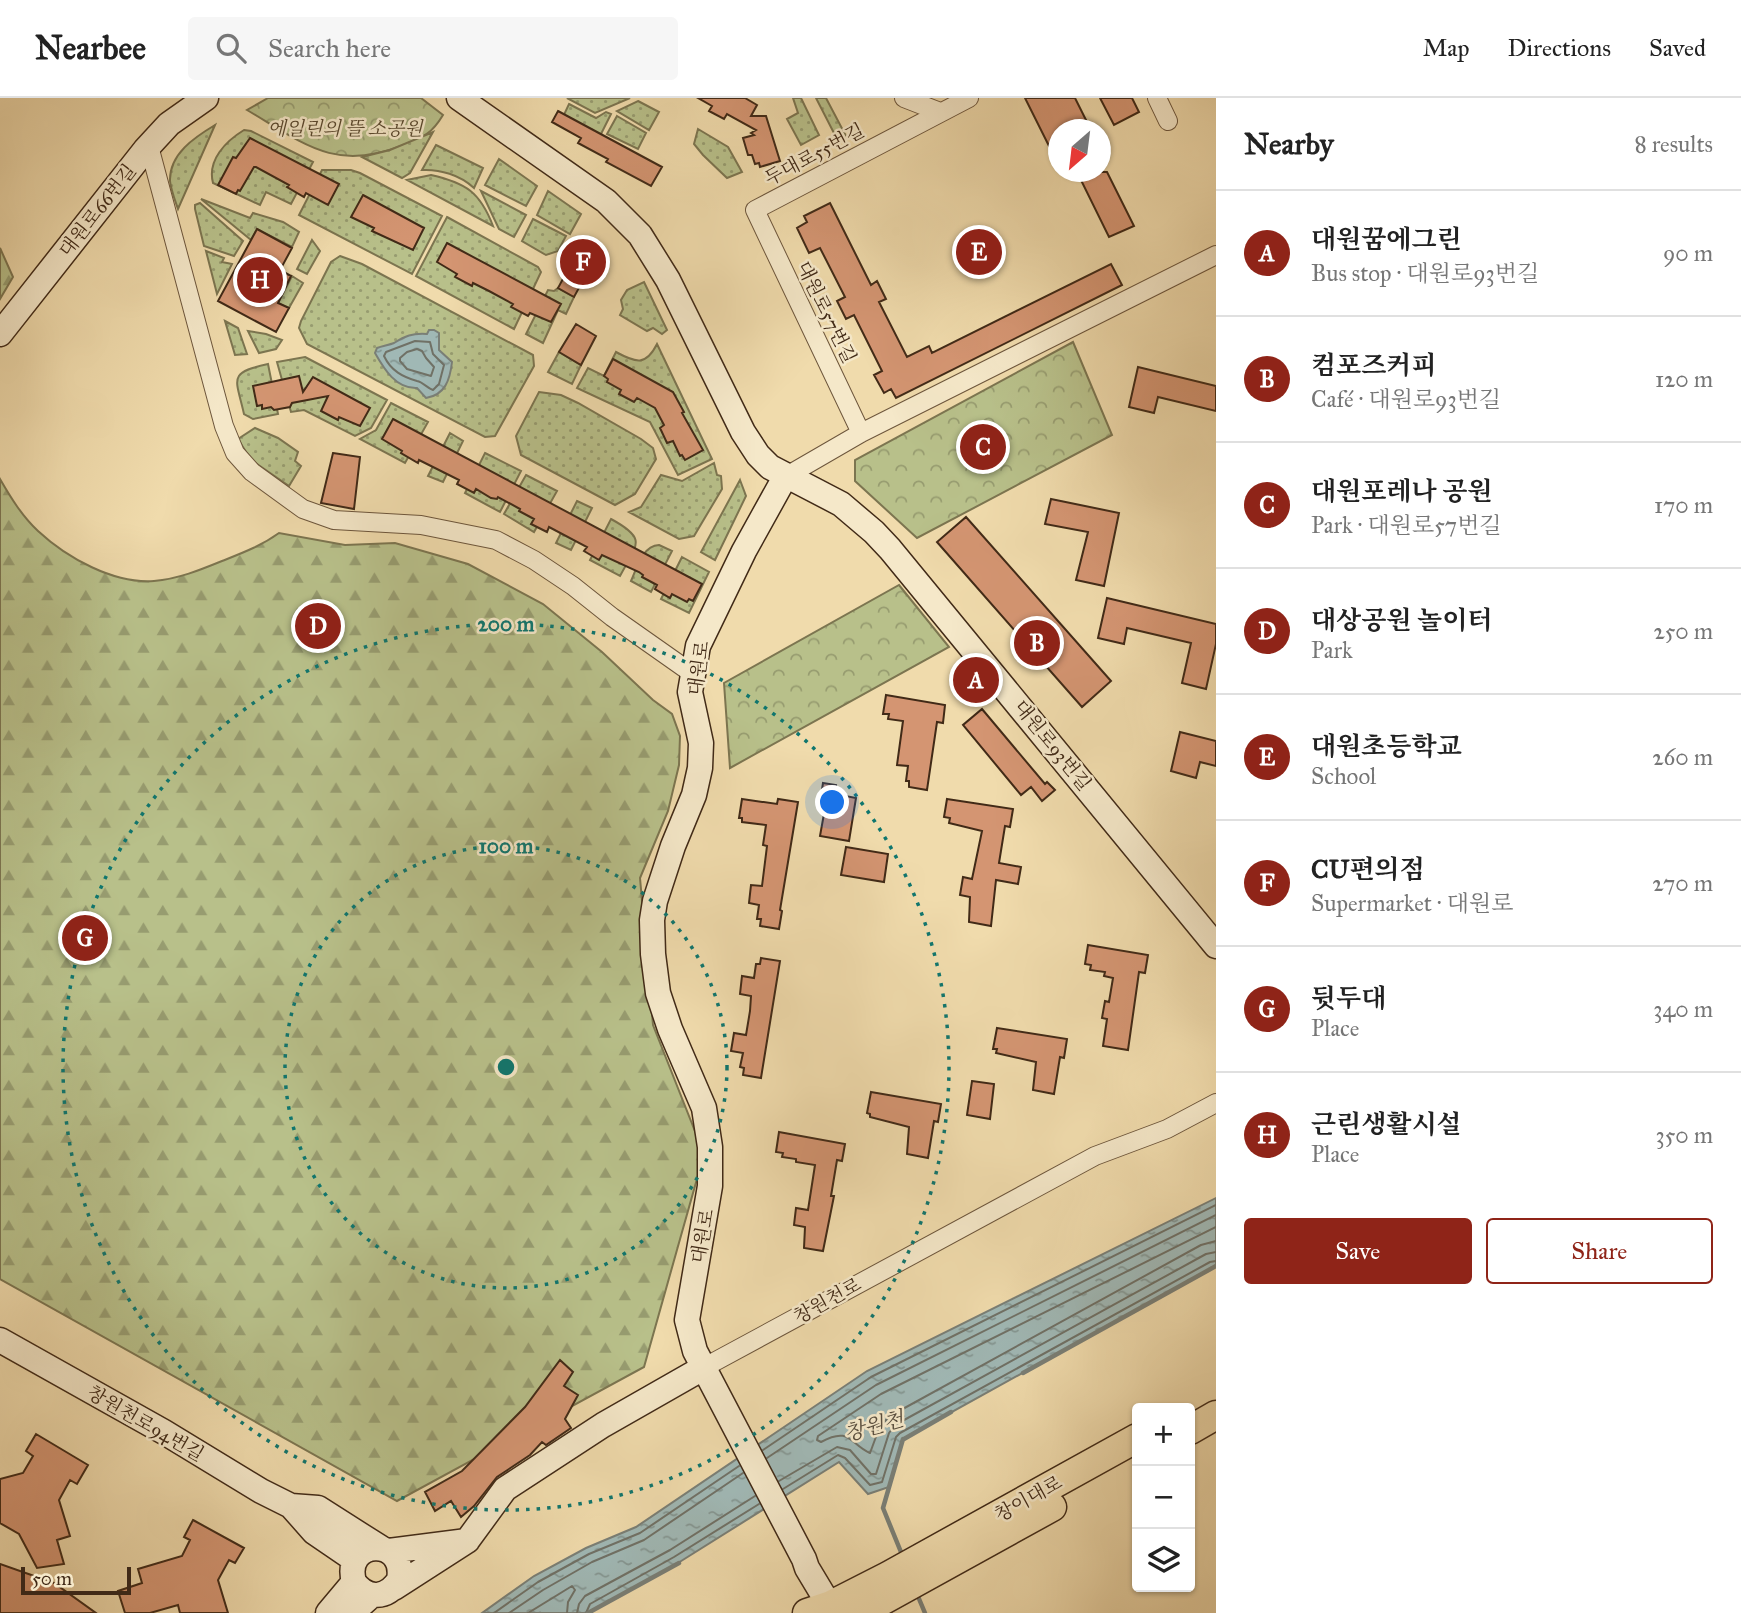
<!DOCTYPE html>
<meta charset="utf-8">
<style>
:root{--surface:#fff;--page:#f6f6f6;--text:#222;--muted:#767676;--line:#e0e0e0;--accent:#8f2418}
body{margin:0;font-family:"IM FELL Great Primer","Noto Serif KR",serif;background:var(--page);color:var(--text)}
.controls{position:absolute;right:21px;bottom:21px;display:grid;overflow:hidden;border-radius:7px;box-shadow:0 2px 5px #0004}
.controls button{width:63px;height:63px;display:grid;place-items:center;padding:0;border:0;border-bottom:2px solid var(--line);background:var(--surface);color:var(--text);font:35px sans-serif}
.compass{position:absolute;left:1048px;top:21px;width:63px;height:63px;border-radius:50%;background:var(--surface);box-shadow:0 2px 5px #0004;rotate:208deg}
.scale{position:absolute;left:21px;bottom:18px;width:110px;box-sizing:border-box;padding-left:7px;border:4px solid #412a17;border-top:0;font-size:19px;line-height:24px;white-space:nowrap;color:#412a17;-webkit-text-stroke:5px #f5e8c9;paint-order:stroke}
.you{position:absolute;left:833px;top:705px;width:24px;height:24px;margin:-18px;border:5px solid #fff;border-radius:50%;background:#1a73e8;box-shadow:0 0 0 10px #1a73e833}
.badge{display:grid;place-items:center;width:46px;height:46px;border-radius:50%;background:var(--accent);color:#fff;font-size:23px;font-weight:700}
.pin{position:absolute;translate:-50% -50%;border:4px solid #fff;box-shadow:0 2px 7px #0006}
.list{margin:0;padding:0;list-style:none}
h2{display:flex;justify-content:space-between;align-items:center;height:91px;margin:0;padding:0 28px;font-size:30px}
h2 small{font-size:23px;font-weight:400;color:var(--muted)}
.list li{display:grid;grid-template-columns:46px 1fr auto;gap:21px;align-items:center;box-sizing:border-box;height:126px;padding:0 28px;border-top:2px solid var(--line)}
.list b{display:block;font-size:26px;white-space:nowrap}
.list p{margin:0;font-size:23px;white-space:nowrap;color:var(--muted)}
.list em{font-size:23px;font-style:normal;color:var(--muted)}
.actions{display:flex;gap:14px;padding:21px 28px}
.actions a{flex:1;padding:16px 0;border:2px solid var(--accent);border-radius:7px;text-align:center;font-size:24px;color:var(--accent)}
.actions .main{background:var(--accent);color:#fff}
.icon{flex:none;width:38px;height:38px;fill:none;stroke:currentColor;stroke-width:2;stroke-linecap:round;stroke-linejoin:round}
.map{position:relative;flex:none;width:1216px;height:1515px;overflow:hidden}
header{display:flex;align-items:center;gap:42px;box-sizing:border-box;height:98px;padding:0 35px;background:var(--surface);border-bottom:2px solid var(--line)}
header strong{font-size:33px}
nav{display:flex;gap:38px;margin-inline-start:auto;font-size:24px}
.search{width:490px;height:63px;background:var(--page);display:flex;align-items:center;gap:18px;box-sizing:border-box;padding:0 24px;border-radius:7px;color:var(--muted);font-size:26px}
main{display:flex}
aside{flex:1;background:var(--surface)}
.map>svg:first-child{display:block}
.forest{fill:url(#forest-firs);stroke:#7c7550;stroke-width:2}
.park{fill:url(#park-crowns);stroke:#7c7550;stroke-width:2}
.garden{fill:url(#garden-dots);stroke:#7c7550;stroke-width:2}
.water{fill:url(#water-ripples);stroke:#7a7f76;stroke-width:2}
.lines{fill:none;stroke-linecap:round;stroke-linejoin:round}
.shore{stroke:#707166;stroke-width:2}
.stream{stroke:#7a7f76;stroke-width:4.5}
.building{fill:#d49572;stroke:#412a17;stroke-width:2}
.street-casing{stroke:#6d563c;stroke-width:20}
.secondary-casing{stroke:#412a17;stroke-width:27}
.primary-casing{stroke:#412a17;stroke-width:31}
.street{stroke:#f5e8c9;stroke-width:18}
.secondary{stroke:#f5e8c9;stroke-width:24}
.primary{stroke:#f0dbac;stroke-width:28}
.ring{fill:none;stroke:#0f766e;stroke-width:3.5;stroke-dasharray:3.5 7}
.labels{text-anchor:middle;stroke-width:5;stroke-linejoin:round;paint-order:stroke}
.park-label{font-size:19px;font-style:italic;fill:#59482e;stroke:#f5e8c9}
.street-label{font-size:19px;fill:#412a17;stroke:#f5e8c9}
.water-label{font-size:21px;font-style:italic;fill:#594e3e;stroke:#f5e8c9}
.centre{fill:#0f766e;stroke:#f5e8c9;stroke-width:3.5}
.ring-label{font-size:21px;text-anchor:middle;font-weight:bold;fill:#0f766e;stroke:#f5e8c9;stroke-width:5;stroke-linejoin:round;paint-order:stroke}
</style>
<header>
<strong>Nearbee</strong>
<div class="search"><svg class="icon" aria-label="search" viewBox="0 0 24 24"><circle cx="10" cy="10" r="6"/><path d="M15 15l6 6"/></svg>Search here</div>
<nav><a>Map</a><a>Directions</a><a>Saved</a></nav>
</header>
<main>
<div class="map">
<svg width="1216" height="1515" viewBox="0 0 1216 1515">
<defs>
<pattern id="forest-firs" width="22" height="20" patternUnits="userSpaceOnUse" patternTransform="scale(1.75)"><rect width="22" height="20" fill="#b8c08a"/><path d="M5 1l3.5 6h-7zM16 11l3.5 6h-7z" fill="#979c70"/></pattern>
<pattern id="park-crowns" width="20" height="18" patternUnits="userSpaceOnUse" patternTransform="scale(1.75)"><rect width="20" height="18" fill="#b8c08a"/><path d="M2 6a3 3 0 1 1 6 0M12 15a3 3 0 1 1 6 0" fill="none" stroke="#979c70"/></pattern>
<pattern id="garden-dots" width="8" height="8" patternUnits="userSpaceOnUse" patternTransform="scale(1.75)"><rect width="8" height="8" fill="#b8c08a"/><path d="M2 2h.1M6 6h.1" fill="none" stroke="#979c70" stroke-width="1.8" stroke-linecap="round"/></pattern>
<pattern id="water-ripples" width="26" height="14" patternUnits="userSpaceOnUse" patternTransform="scale(1.75)"><rect width="26" height="14" fill="#a0b8b5"/><path d="M2 4q2-2 4 0t4 0M15 11q2-2 4 0t4 0" fill="none" stroke="#849692"/></pattern>
</defs>
<rect width="100%" height="100%" fill="#f0dbac"/>
<filter id="stains"><feTurbulence type="fractalNoise" baseFrequency=".00286" numOctaves="4"/><feColorMatrix values="0 0 0 0 .2 0 0 0 0 .09 0 0 0 0 .02 0 0 0 .5 -.17"/></filter>
<radialGradient id="worn" r=".72"><stop offset=".6" stop-color="#630" stop-opacity="0"/><stop offset="1" stop-color="#630" stop-opacity=".3"/></radialGradient>
<path class="forest" d="M0,150L13,179L0,201Z
M0,381C11,400 22,418 38,433C67,460 114,486 154,483C178,481 200,472 222,463C242,455 261,448 279,435L345,447L395,445L468,466L543,506L602,554L653,602L672,616L680,638L679,667L668,713L640,780L653,927L704,1056L644,1269L397,1403L0,1181Z"/>
<path class="park" d="M268,0H421L443,17C431,37 423,39 401,48C334,74 303,45 247,12Z
M1073,244L1112,337L917,440L855,383V362Z
M899,487L949,549L730,670L724,585Z"/>
<path class="garden" d="M567,0H630L595,15Z
M793,0H801L819,37L801,47L787,21L798,15Z
M816,0H826L846,38L836,48V39Z
M638,3L659,14L649,32L617,13Z
M569,6L596,20L606,14L611,16L596,46L562,21Z
M617,18L646,35L638,51L607,36Z
M215,27L178,111C175,102 171,92 170,83C169,56 195,39 215,27Z
M698,31L728,49L742,74L727,80L703,57L694,46Z
M244,32L251,33L313,64L291,106L266,94L260,107L213,85C207,62 226,43 244,32Z
M433,34L410,75L402,80L362,59L390,52Z
M436,47L483,70L474,90C460,77 440,71 422,72Z
M499,61L537,88L526,108L485,87Z
M322,72H351L360,75L442,118L412,176L299,117Z
M431,77C466,85 480,94 493,128L407,82Z
M481,93L526,117L514,139L499,131Z
M548,93L581,116L570,136L537,117Z
M201,101L250,120L253,115L283,124L299,134L292,149L257,131L251,142Z
M200,105L243,143L234,158L204,148L195,111V107Z
M447,119L538,169L541,174L514,231L416,178Z
M533,121L566,138L558,153L546,157L522,143Z
M312,142L320,153L307,176L297,171Z
M206,153L224,160L222,164L232,166L217,196Z
M340,158L362,166L533,257L534,268L495,338L485,339L307,246L299,230L301,223L331,164Z
M292,178L303,185L289,210L278,205Z
M644,184L667,232L662,236L653,230L647,233L620,217L623,211L621,202L627,192Z
M558,190L574,199L566,216L558,212L543,245L526,236L548,192L554,193Z
M225,223L238,230L247,256L235,257Z
M248,233L266,236L282,242L276,251L259,255Z
M657,246L712,361L678,377L650,324L577,290L588,270L604,278L616,254C636,265 646,268 657,246Z
M559,254L581,267L572,286L548,274Z
M305,259L387,302L371,330L355,338L304,312L291,314L277,264Z
M268,266L278,316L253,321L244,316C236,280 227,275 268,266Z
M539,294L561,297L578,305L641,341L653,350L656,361L635,396L615,407L521,357L516,338Z
M391,305L428,324L405,365L360,341L376,332Z
M255,330L278,340L298,354L295,363L301,368L289,388L251,362L238,341Z
M450,335L463,343L443,384L428,378Z
M485,355L521,373L500,414L465,395Z
M714,365L717,377L721,378L722,391L694,438L679,441L629,414L641,409L661,377L682,383Z
M526,377L557,393L534,434L504,416Z
M740,382L746,398L715,462L701,454Z
M577,403L592,410L571,452L556,445Z
M611,421C648,441 637,446 620,478L590,462Z
M659,447L672,453L651,494L631,483C637,470 642,448 659,447Z
M682,459L709,474L689,515L661,501Z"/>
<path class="water" d="M429,232H434L439,235V252L452,264C450,282 445,297 426,300L417,290C396,291 384,271 375,255L377,250C382,248 389,247 394,245C405,238 412,235 427,236Z
M1216,1100V1168L903,1341L889,1389L868,1396L839,1364L678,1465L588,1515H482L534,1478L586,1450L636,1429L867,1273Z"/>
<g class="lines">
<path class="shore" d="M415,243L430,244L433,256L444,267L439,286L433,292C427,290 423,284 417,283C403,279 391,273 384,258L386,254Z
M417,251L422,253L426,260L434,269L431,278L407,271L400,263V260L407,254Z
M1216,1129L881,1296L818,1338L817,1342L821,1344C850,1328 850,1346 870,1355L880,1328L890,1318L1201,1147L1216,1143
M763,1352L871,1279L1216,1107
M767,1360L876,1287L1216,1117
M779,1383L837,1349L850,1352L871,1376H876L889,1335L895,1327L1206,1156L1216,1154
M783,1391L838,1357L845,1360L870,1387L882,1384L896,1339L900,1335L1210,1164L1216,1163
M494,1515L538,1484L589,1456L640,1435L739,1368
M509,1515L543,1492L592,1464L644,1442L743,1375
M528,1515L572,1488L575,1492L568,1504L567,1515
M577,1515L579,1506L585,1498L670,1452L755,1398
M586,1515L590,1506L674,1459L759,1406"/>
<path class="stream" d="M1023,1275L1216,1168
M904,1341L951,1314
M903,1459L883,1410L903,1341
M917,1496L925,1515
M588,1515L679,1465"/>
</g>
<path class="building" d="M698,0H745L757,7L751,18H766L780,63L760,69L759,65L755,66L752,57H748L743,40L754,37L751,35L756,32L727,16L724,21L709,13L712,8Z
M1025,0H1075L1091,32H1059V68Z
M1100,0H1132L1139,14L1114,27Z
M558,13L662,69L651,88L606,64L608,61L578,45L581,40L552,24Z
M250,40L339,86L328,107L306,95L304,99L287,89L289,87L256,69H254L240,93L238,92L236,96L218,87L233,59L236,60Z
M1077,74H1107L1134,128L1109,139Z
M363,97L424,130L413,152L372,133L374,130L351,119Z
M830,105L871,187L877,183L886,201L879,204L907,259L929,248L932,255L1111,166L1122,187L896,300L891,291L884,295L874,277L882,273L854,217L846,221L837,203L845,199L820,150L809,155L797,130L807,124L804,118Z
M257,131L292,150L280,172L291,178L278,205L289,210L276,234L218,203Z
M583,144L599,153L574,199L558,190Z
M447,145L561,206L551,224L530,215L528,218L511,209L513,206L489,193L473,185L472,188L455,179L457,176L437,164Z
M576,226L596,238L581,267L559,254Z
M613,261L673,294L684,314L682,315L703,352L685,362L682,357L680,358L673,343L667,345L660,330L664,327L655,310L637,300L634,304L619,296L621,292L607,284L608,281L604,278Z
M1138,269L1216,288V313L1158,299L1154,315L1129,309Z
M299,278L303,294L313,279L370,310L360,328L339,319L338,322L321,313L328,298L292,305L290,309L274,312L271,309L262,311V307L257,308L253,288Z
M393,321L702,486L693,503L689,501L687,504L672,496L670,500L655,491L657,487L642,479L643,477L639,474L602,457L599,462L584,453L587,449L549,429L547,434L531,426L534,421L519,413L520,411L498,399L497,401L491,400L476,391L474,395L457,386L459,382L419,362L418,365L401,355L402,353L382,341Z
M333,355L360,359L354,411L321,405Z
M1051,401L1119,415L1104,488L1076,482L1088,434L1045,426Z
M966,419L1111,583L1082,609L937,444Z
M1107,500L1216,526V546L1206,591L1182,585L1191,545L1127,530L1124,546L1098,540Z
M886,597L945,607L943,625L937,624L927,692L909,689V683H906L908,668L897,667L903,623L888,621L889,616H883Z
M982,611L1045,686L1047,684L1055,692L1042,703L1031,689L1021,697L963,627Z
M1180,634L1216,643V668L1200,664L1196,680L1171,673Z
M823,685L836,687L835,696L856,700L849,743L820,738L827,699L821,698Z
M742,701L777,706L778,701L798,704L780,812L782,813L779,831L760,828L761,821H757L759,807L749,805L751,787L762,788L767,748L763,747L766,727L742,724V720H739Z
M947,701L1013,711L1010,729L1005,728L999,765L1021,769L1018,786L996,782L991,828L969,824L970,799L960,797L963,779L972,781L982,733L949,725L950,720L944,719Z
M846,749L888,756L884,784L841,777Z
M1088,847L1148,857L1145,875L1139,874L1128,952L1103,948L1107,921L1102,920L1105,903L1109,904L1113,880L1104,878L1105,874L1090,872L1091,867L1085,866Z
M761,860L780,863L761,980L743,977L744,970L740,969L743,955L731,953L734,935L746,937L750,913L751,898L740,896L742,878L754,880L756,866H760Z
M997,930L1067,941L1064,960L1060,959L1054,996L1033,992L1036,964L996,955L997,951H993Z
M972,983L994,986L990,1021L967,1017Z
M871,994L941,1006L938,1024L934,1023L928,1060L907,1056L909,1029L870,1019V1016L867,1015Z
M779,1034L845,1046L842,1063L837,1062L831,1098H834L823,1153L804,1150L805,1129L794,1127L796,1110L808,1112L815,1067L796,1064V1061L782,1059L783,1055L776,1054Z
M560,1262L573,1274L564,1288L578,1297L565,1321L571,1330L546,1347L542,1344L530,1357L497,1379L474,1408L461,1419L451,1403L435,1413L425,1394L462,1373L525,1309Z
M36,1336L88,1367L77,1386L70,1382L59,1402L70,1438L57,1442L64,1466L37,1470L19,1436L0,1425V1381L23,1375L33,1358L26,1353Z
M193,1422L244,1450L235,1465L229,1462L218,1482L228,1515H180L178,1507L150,1515H125L118,1493L142,1485L138,1471L182,1458L190,1442L184,1439Z
M0,1466L54,1485L96,1515H0Z"/>
<g class="lines">
<defs>
<path id="street" d="M904,0L940,14
M1157,0L1168,23
M149,48L224,328L235,355L252,374L303,411L334,422L421,427L496,442L534,462L573,488L612,519L693,576
M861,335L755,112L969,0
M785,379L861,335L1216,157
M703,1270L1095,1058L1167,1031L1216,1005"/>
<path id="secondary" d="M459,0L606,103L640,137L668,182L743,334L758,357L770,369L841,406L874,434L890,451L1216,848
M0,236L145,52L169,26L206,0
M785,379L744,453L698,548L690,594L701,645L700,670L694,697L673,748L655,803L652,822L653,856L658,895L670,931L704,1010L710,1049V1088L687,1222L695,1253L804,1461L807,1470L834,1515
M0,1242L164,1334L261,1393L291,1408
M467,1443L505,1391L603,1327L703,1270
M389,1453L467,1443L394,1490
M355,1462L314,1434L291,1408L318,1410L381,1450
M328,1515L354,1484C342,1441 407,1438 399,1482C387,1501 367,1502 354,1484
M352,1515L372,1497"/>
<path id="primary" d="M1190,1332L1216,1317
M807,1515L831,1507L888,1478L1137,1340
M860,1515L1052,1409"/>
</defs>
<use href="#street" class="street-casing"/>
<use href="#secondary" class="secondary-casing"/>
<use href="#primary" class="primary-casing"/>
<use href="#street" class="street"/>
<use href="#secondary" class="secondary"/>
<use href="#primary" class="primary"/>
</g>
<g class="ring">
<circle cx="506" cy="969" r="221"/>
<circle cx="506" cy="969" r="443"/>
</g>
<g class="labels">
<g class="park-label">
<text x="345" y="37">에일린의 뜰 소공원</text>
</g>
<g class="street-label">
<text transform="translate(814 56) rotate(-28)" y="7">두대로55번길</text>
<text transform="translate(97 112) rotate(-52)" y="7">대원로66번길</text>
<text transform="translate(827 214) rotate(64)" y="7">대원로57번길</text>
<text transform="translate(698 570) rotate(-82)" y="7">대원로</text>
<text transform="translate(1053 647) rotate(51)" y="7">대원로93번길</text>
<text transform="translate(702 1138) rotate(-80)" y="7">대원로</text>
<text transform="translate(827 1202) rotate(-29)" y="7">창원천로</text>
<text transform="translate(146 1325) rotate(30)" y="7">창원천로94번길</text>
<text transform="translate(1028 1400) rotate(-29)" y="7">창이대로</text>
</g>
<g class="water-label">
<text transform="translate(874 1328) rotate(-15)" y="7">창원천</text>
</g>
</g>
<circle cx="506" cy="969" r="10" class="centre"/>
<g class="ring-label">
<text x="506" y="533">200 m</text>
<text x="506" y="755">100 m</text>
</g>
<rect width="100%" height="100%" filter="url(#stains)"/>
<rect width="100%" height="100%" fill="url(#worn)"/>
</svg>
<div class="controls">
<button>+</button>
<button>−</button>
<button><svg class="icon" aria-label="layers" viewBox="0 0 24 24"><path d="M12 4l9 5-9 5-9-5zM3 14l9 5 9-5"/></svg></button>
</div>
<svg class="compass" viewBox="-18 -18 36 36"><path d="M0-13l5 13h-10z" fill="#e53935"/><path d="M0 13l5-13h-10z" fill="#767676"/></svg>
<div class="scale">50 m</div>
<div class="you"></div>
<div class="pin badge" style="left:976px;top:582px">A</div>
<div class="pin badge" style="left:1037px;top:545px">B</div>
<div class="pin badge" style="left:983px;top:349px">C</div>
<div class="pin badge" style="left:318px;top:528px">D</div>
<div class="pin badge" style="left:979px;top:154px">E</div>
<div class="pin badge" style="left:583px;top:164px">F</div>
<div class="pin badge" style="left:85px;top:840px">G</div>
<div class="pin badge" style="left:260px;top:182px">H</div>
</div>
<aside>
<h2>Nearby<small>8 results</small></h2>
<ul class="list">
<li><span class="badge">A</span><div><b>대원꿈에그린</b><p>Bus stop · 대원로93번길</p></div><em>90 m</em></li>
<li><span class="badge">B</span><div><b>컴포즈커피</b><p>Café · 대원로93번길</p></div><em>120 m</em></li>
<li><span class="badge">C</span><div><b>대원포레나 공원</b><p>Park · 대원로57번길</p></div><em>170 m</em></li>
<li><span class="badge">D</span><div><b>대상공원 놀이터</b><p>Park</p></div><em>250 m</em></li>
<li><span class="badge">E</span><div><b>대원초등학교</b><p>School</p></div><em>260 m</em></li>
<li><span class="badge">F</span><div><b>CU편의점</b><p>Supermarket · 대원로</p></div><em>270 m</em></li>
<li><span class="badge">G</span><div><b>뒷두대</b><p>Place</p></div><em>340 m</em></li>
<li><span class="badge">H</span><div><b>근린생활시설</b><p>Place</p></div><em>350 m</em></li>
</ul>
<div class="actions"><a class="main">Save</a><a>Share</a></div>
</aside>
</main>
